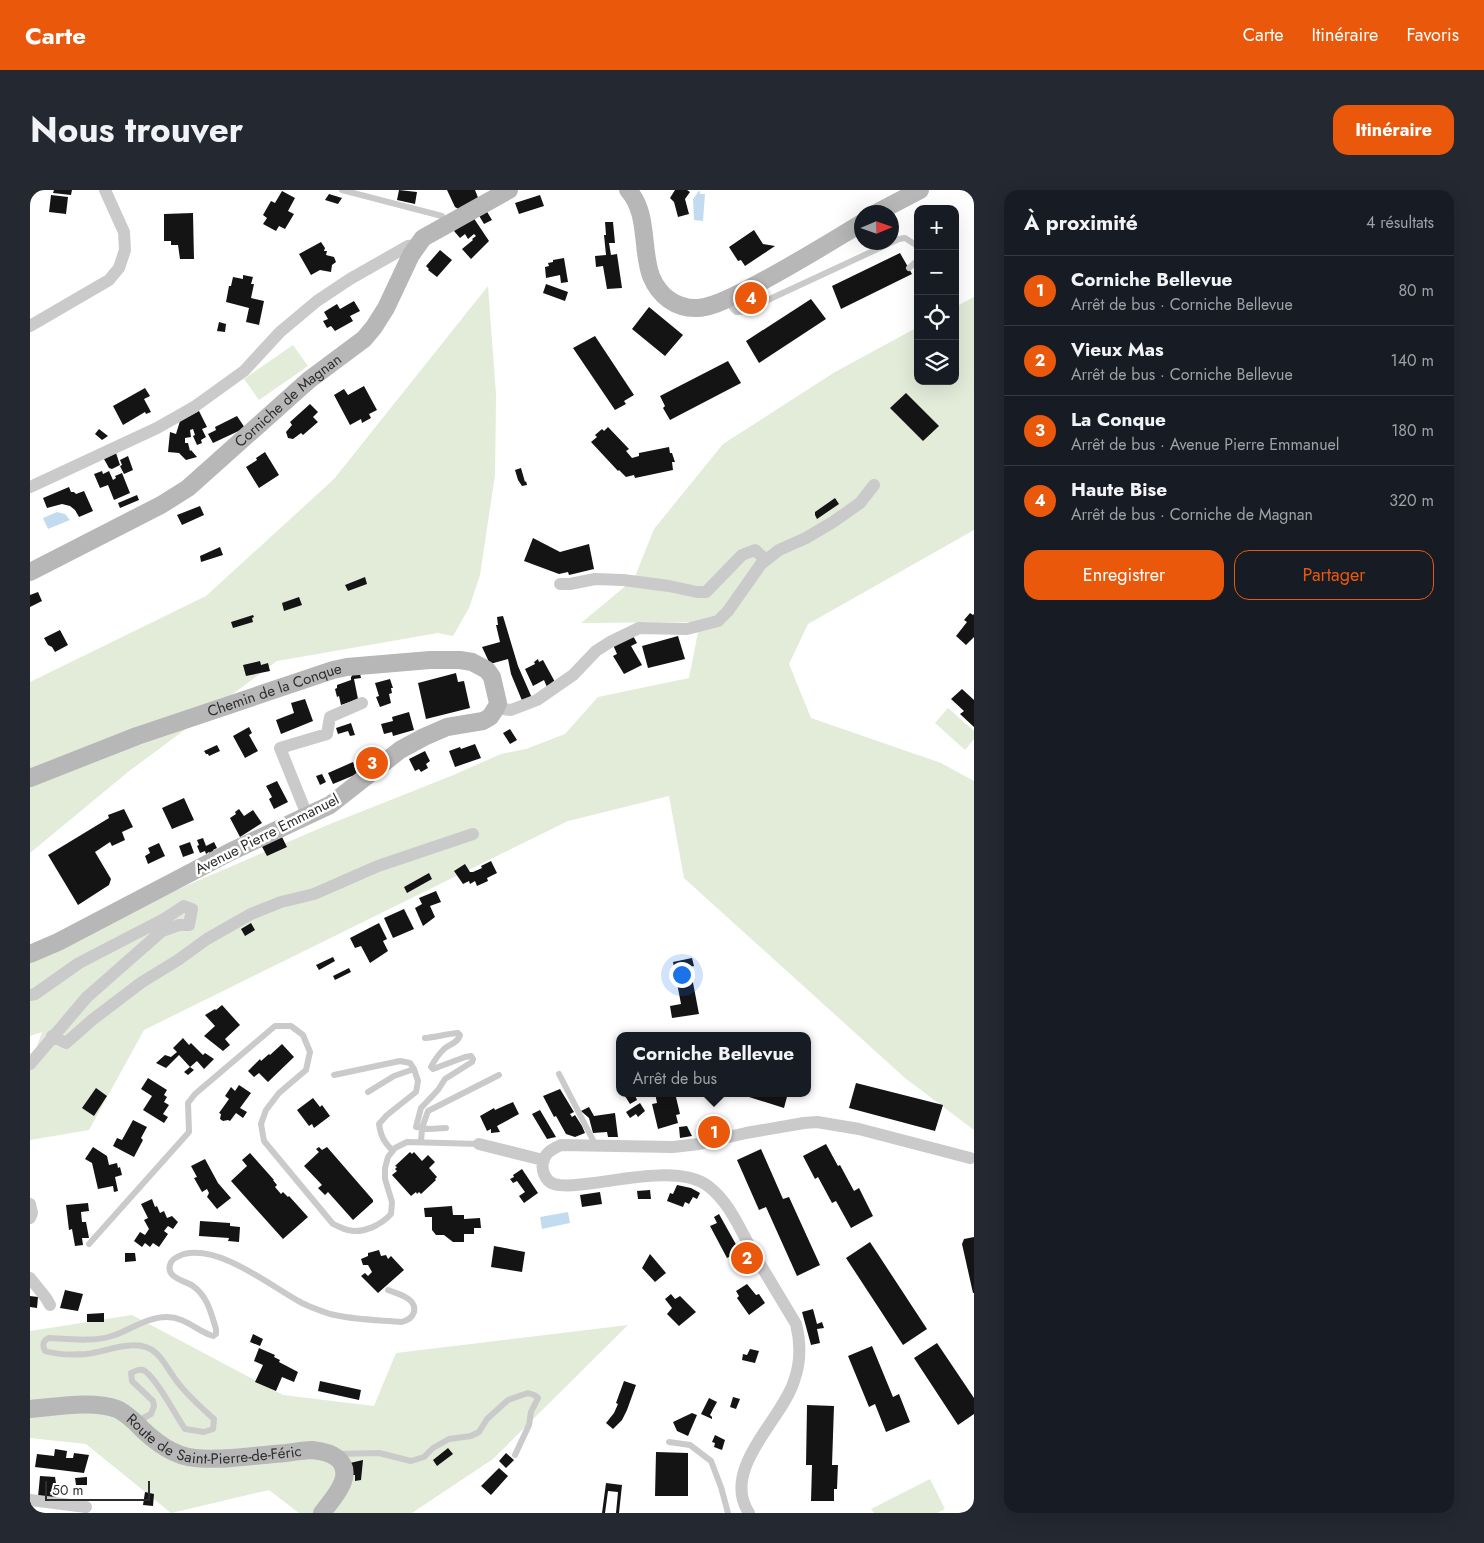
<!DOCTYPE html>
<html lang="fr">
<meta charset="utf-8">
<style>
:root{--surface:#171b24;--page:#242831;--text:#f1f3f6;--muted:#9ea1a6;--line:#363941;--accent:#ea580c}
body{margin:0;font-family:Jost,sans-serif;background:var(--page);color:var(--text)}
.controls{position:absolute;right:15px;top:15px;display:grid;overflow:hidden;border-radius:10px;box-shadow:0 5px 20px #0002}
.controls button{width:45px;height:45px;display:grid;place-items:center;padding:0;border:0;border-bottom:1px solid var(--line);background:var(--surface);color:var(--text);font:25px sans-serif}
.compass{position:absolute;left:824px;top:15px;width:45px;height:45px;border-radius:50%;background:var(--surface);box-shadow:0 5px 20px #0002;rotate:88deg}
.scale{position:absolute;left:15px;bottom:12px;width:105px;box-sizing:border-box;padding-left:5px;border:2px solid #2d2d2d;border-top:0;font-size:14px;line-height:18px;white-space:nowrap;color:#2d2d2d;-webkit-text-stroke:4px #fff;paint-order:stroke}
.you{position:absolute;left:651px;top:784px;width:18px;height:18px;margin:-12px;border:4px solid #fff;border-radius:50%;background:#1a73e8;box-shadow:0 0 0 8px #1a73e833}
.badge{display:grid;place-items:center;width:32px;height:32px;border-radius:50%;background:var(--accent);color:#fff;font-size:16px;font-weight:700}
.pin{position:absolute;translate:-50% -50%;border:2px solid #fff;box-shadow:0 1px 5px #0006}
.popup{position:absolute;left:586px;top:842px;width:195px;height:65px;box-sizing:border-box;display:grid;place-content:center;border-radius:10px;background:var(--surface);filter:drop-shadow(0 1px 4px #0005);font-size:16px;white-space:nowrap;color:var(--muted)}
.popup b{font-size:19px;color:var(--text)}
.popup::after{content:'';position:absolute;left:50%;top:100%;margin-left:-10px;border:10px solid transparent;border-top-color:var(--surface)}
.list{margin:0;padding:0;list-style:none}
h2{display:flex;justify-content:space-between;align-items:center;height:65px;margin:0;padding:0 20px;font-size:21px}
h2 small{font-size:16px;font-weight:400;color:var(--muted)}
.list li{display:grid;grid-template-columns:32px 1fr auto;gap:15px;align-items:center;box-sizing:border-box;height:70px;padding:0 20px;border-top:1px solid var(--line)}
.list b{display:block;font-size:19px;white-space:nowrap}
.list p{margin:0;font-size:16px;white-space:nowrap;color:var(--muted)}
.list em{font-size:16px;font-style:normal;color:var(--muted)}
.actions{display:flex;gap:10px;padding:15px 20px}
.actions a{flex:1;padding:11px 0;border:1px solid var(--accent);border-radius:15px;text-align:center;font-size:18px;color:var(--accent)}
.actions .main{background:var(--accent);color:#fff}
.icon{flex:none;width:28px;height:28px;fill:none;stroke:currentColor;stroke-width:2;stroke-linecap:round;stroke-linejoin:round}
.map{position:relative;flex:none;width:944px;height:1323px;overflow:hidden;border-radius:15px}
header{display:flex;align-items:center;gap:30px;box-sizing:border-box;height:70px;padding:0 25px;background:var(--accent);color:#fff}
header strong{font-size:24px}
nav{display:flex;gap:28px;margin-inline-start:auto;font-size:18px}
.intro{display:flex;align-items:center;justify-content:space-between;box-sizing:border-box;height:120px;padding:0 30px}
h1{margin:0;font-size:35px}
.button{padding:12px 22px;border-radius:15px;background:var(--accent);color:#fff;font-size:18px;font-weight:700}
main{display:flex;gap:30px;padding:0 30px}
aside{flex:1;background:var(--surface);border-radius:15px;box-shadow:0 5px 20px #0002}
.map>svg:first-child{display:block}
.green{fill:#e2ecd9}
.water{fill:#c3dbee}
.building{fill:#141414}
.lines{fill:none;stroke-linecap:round;stroke-linejoin:round}
.lane{stroke:#cacaca;stroke-width:6}
.street{stroke:#cacaca;stroke-width:12}
.secondary{stroke:#b7b7b7;stroke-width:18}
.labels{text-anchor:middle;stroke-width:5;stroke-linejoin:round;paint-order:stroke}
.street-label{font-size:15px;fill:#2d2d2d;stroke:#fff}
</style>
<header>
<strong>Carte</strong>
<nav><a>Carte</a><a>Itinéraire</a><a>Favoris</a></nav>
</header>
<div class="intro"><h1>Nous trouver</h1><a class="button">Itinéraire</a></div>
<main>
<div class="map">
<svg width="944" height="1323" viewBox="0 0 944 1323">
<rect width="100%" height="100%" fill="#fff"/>
<path class="green" d="M458,96L466,205L465,285L450,385L439,418L423,446L408,443L247,471L98,582L0,663V492L176,406L304,289Z
M944,107V340L778,434L759,474L781,528L911,573L944,591V940L875,888L654,688L639,606L538,631L114,840L59,940L0,950V878L12,842L0,846V766L88,725L300,634L421,586L471,564L496,559L535,544L568,507L659,488L670,432L551,433L604,389L624,339L693,254L805,182L888,137V191H925V117Z
M263,155L278,176L229,210L214,189Z
M918,518L944,541V549L935,560L905,533Z
M102,1125L253,1205L344,1216L366,1163L598,1135L463,1269L382,1323H269L239,1300L141,1323L56,1254L0,1248V1141Z
M900,1289L915,1319L907,1323H844L841,1319Z"/>
<path class="water" d="M669,1H670V4H675L673,31L664,30L663,9Z
M27,322L35,324L40,330L18,339L13,328Z
M538,1022L540,1033L512,1039L510,1027Z"/>
<path class="building" d="M24,0H42L41,5L23,3Z
M369,0L387,2L385,14L367,10Z
M417,0H445L449,10L430,20L425,17Z
M645,0H657L660,2L655,9L659,24L648,27L644,12L640,8Z
M252,1L265,8L258,21L264,24L255,39L249,36L246,41L233,34L237,28L233,25L241,11L245,13Z
M299,4L312,8L308,14L295,10Z
M21,5L38,7L36,24L19,22Z
M510,5L514,16L489,24L485,13Z
M456,20L462,30L454,34L448,24Z
M163,23L164,69H150L148,55H141V51H134V24Z
M443,27L459,51L441,69L432,59L443,50L442,49L446,46L444,44L438,49L435,44L430,48L424,41Z
M575,32H583L585,53H579L581,65L587,64L592,98L577,99L573,76L566,77L565,66L576,65L574,45H576Z
M724,40L733,54L745,56L715,76L711,70L708,71L699,57Z
M291,52L295,58L294,61H297L296,65L304,67L306,72L302,75L301,82L290,80L281,85L269,64Z
M410,60L422,70L407,87L398,80L399,79L396,76Z
M870,63L882,84L811,119L802,96Z
M534,68L538,92L531,93L530,85L516,88L515,77L519,76L518,73L523,72V70Z
M213,85L223,87L221,94H224L221,108L234,111L229,135L216,132L219,118L196,112L199,96H201L203,87L213,89Z
M516,94L538,102L535,111L513,103Z
M781,109L796,129L729,173L716,151Z
M324,111L330,121L320,126L323,131L305,141L301,136L297,138L293,131L298,129L294,122L307,114L310,119Z
M619,117L653,145L635,166L602,139Z
M189,132L196,134L195,142L187,141Z
M565,146L604,205L594,211L596,214L585,220L543,158Z
M698,171L711,193L640,230L633,218L635,216L630,206Z
M334,196L347,220L339,224L341,228L332,233L331,229L320,235L304,205L314,199L318,205Z
M115,198L120,206L114,209L121,222L116,224L115,222L93,235L83,216Z
M876,203L909,236L893,251L860,218Z
M280,214L288,222L283,227L288,232L273,245L271,243L263,249L258,248L256,242L262,235L260,232Z
M169,221L177,237L172,239L176,247L171,250L172,253L167,255L163,246L165,245L163,239L160,240L161,247L155,248V253H158L160,261L161,260L167,267L156,270L149,263L138,262L140,242L146,244L150,231Z
M207,226L215,238L183,253L178,244L186,240L185,237Z
M578,237L599,259L596,261L602,268L609,266V263L639,257L640,263H642L645,272H642L643,280L605,288L604,285L596,287L589,280L588,281L561,252L567,247L565,245L572,239L574,241Z
M69,239L78,246L72,250L65,244Z
M235,262L249,285L229,298L216,277L227,270L226,268Z
M86,263L90,275L82,279L79,278L74,269Z
M98,266L103,280L94,284L90,276L92,275L90,270Z
M491,278L495,292L496,291L497,295L492,296L488,290L485,280Z
M72,281L73,284L79,281L83,290L86,288L85,286L92,283L100,303L84,310L78,295L70,298L64,284Z
M39,297L41,302H44L46,304L54,301L63,321L49,327L45,320L40,316L32,314L17,318L13,308Z
M107,305L109,310L90,318L88,313Z
M805,308L809,314L787,329L785,325V322Z
M170,316L174,325L152,335L147,325Z
M503,348L530,362L559,354L564,379L539,385L538,382L529,384L494,371Z
M190,357L193,365L171,372L170,366Z
M335,387L337,394L318,401L315,395Z
M8,402L12,411L0,417V405Z
M269,407L272,415L254,421L252,413Z
M940,423L943,425L944,424V447L936,455L926,446L937,432L934,430Z
M223,425L224,427L222,428L223,432L203,438L201,432Z
M473,426L488,476L502,508L493,513L481,484L478,469L460,474L452,457L470,452L466,435H468L467,427Z
M30,440L38,455L25,462L22,457L18,455L14,448Z
M602,444L607,453L601,456L612,475L594,484L583,466L587,464L583,455Z
M648,446L655,469L618,478L612,456Z
M508,469L509,472L513,470L525,492L517,497L514,490L503,496L495,479L505,474L504,472Z
M230,471L231,475L238,473L240,481L216,486L213,475Z
M329,479L331,488L324,489L328,509L311,515L309,506L307,507L305,499L307,498V495L321,490V487L322,486L321,480Z
M426,483L428,492L434,491L440,518L396,529L388,493Z
M360,489L363,498H361L362,503L359,504L361,513L350,517L346,507L349,506L345,493Z
M932,499L944,510V537L930,524L934,521L921,509Z
M275,509L283,531L251,544L246,530L264,523L261,513Z
M379,522L384,540L363,546L362,542L354,544L351,534L363,531L362,527Z
M321,533L325,545L320,546L318,541L308,544L306,538Z
M219,537L222,543L219,545L228,561L215,568L203,546Z
M480,539L487,550L480,554L473,543Z
M445,554L451,568L425,577L419,561L430,557L431,559Z
M187,555L190,561L179,566L178,564H176L174,561Z
M395,561L400,571L396,574L398,578L391,582L389,579L385,581L379,569Z
M323,572L327,584L303,594L298,583Z
M292,584L296,592L290,595L286,586Z
M247,591L258,612L244,619L239,609L242,607L236,596Z
M154,608L164,630L142,639L132,618Z
M94,619L103,637L92,642L95,650L82,656L80,652L65,662L81,689L79,695L48,715L18,665L79,628L78,625Z
M209,619L214,626L223,620L232,633L210,647L200,628L206,624L205,622Z
M250,643L257,657L237,666L230,653Z
M173,648L176,656L184,652L187,658L183,660L185,664L181,665L179,662L176,664L175,661L170,663L167,656L169,655L167,650Z
M160,652L164,663L153,667L149,656Z
M129,653L135,666L118,674L115,666L120,663L118,658Z
M461,671L467,683L457,688L458,691L447,696L445,691L440,694L439,691L433,694L424,681L435,674L440,682H443L452,678L451,676Z
M399,683L402,689L377,703L374,697Z
M406,701L411,712L400,716L405,727L393,736L385,718L392,714L389,708Z
M374,719L384,739L363,748L354,728Z
M221,733L225,740L215,746L211,739Z
M349,733L357,749L353,751L358,761L340,773L331,756L325,758L320,748Z
M303,767L305,771L289,780L286,775Z
M662,768L664,776L660,777L669,824L642,828L640,816L651,814L643,772Z
M319,778L321,782L305,790L303,786Z
M192,815L210,835L195,849L200,855L193,861L174,846L185,836L175,825L185,819L186,820Z
M153,848L159,855L161,853L173,865L175,863L184,869L174,879L167,871L160,877L164,880L158,885L154,882L160,877L149,865L136,878L126,873L135,865L141,867L147,862L143,858Z
M252,854L264,867L238,892L229,883L224,887L218,881L230,869L231,871L239,864L240,865Z
M118,888L137,900L134,905L137,907L134,912L139,915L133,924L138,927L134,933L113,920L122,906L111,899Z
M826,893L913,915L905,941L819,918Z
M209,895L221,903L210,918L217,922L213,928L206,923L200,931L198,930L193,931L190,929L191,924L189,923L199,909L195,906L201,897L205,901Z
M66,898L77,906L64,926L52,918Z
M530,899L544,922L540,924L542,927L545,925L552,936L555,943L545,947L536,944L526,926L524,927L513,906Z
M600,903H604L607,910L600,914L595,906Z
M625,903H645L650,924L646,925L648,933L628,939L622,914L627,913Z
M720,903H758L754,918L719,907Z
M283,908L290,917L292,915L300,926L284,938L282,934L279,936L267,920Z
M483,912L489,924L467,936L470,942L461,943V939L457,941L450,926L464,918L465,920Z
M610,913L615,921L608,927L606,924L600,928L596,922Z
M559,917L564,926L585,923L588,947H578L577,942L563,943L559,928L551,921Z
M510,920L526,947L517,949L502,924Z
M103,930L117,937L111,948L113,950L104,967L83,956L87,948L92,950Z
M657,936L662,946L650,948L649,937Z
M796,954L808,976L810,975L824,1001L829,998L843,1026L821,1038L806,1011L802,1013L788,987L785,989L773,966Z
M63,957L77,966L79,975L87,973L88,978L90,977L92,985L85,987L88,1001L84,1002L83,996L68,999L62,973L55,969Z
M289,957L292,960L297,957L343,1010V1012L323,1030L298,1002L295,1005L288,998L292,995L274,976L289,962L286,959Z
M731,959L753,1009L759,1007L790,1075L767,1086L736,1017L729,1020L707,970Z
M380,962L382,964L384,962L392,971L398,965L405,972L399,978L407,987L405,989L406,990L391,1004L389,1002L387,1004L386,1002L381,1006L362,985L367,981L365,979L367,977L365,976Z
M220,963L244,990H243L247,995L245,997L251,1004L253,1002L258,1007L259,1006L278,1027L253,1049L201,991L217,976L212,970Z
M175,969L188,993L201,1008L187,1019L178,1008L177,1007L179,1003L177,999L172,1002L164,988L167,987L161,976Z
M492,979L508,1003L494,1013L489,1006L495,1002L487,991L483,993L480,989L484,987L483,985Z
M647,995L661,998L670,1003L667,1009L663,1007L659,1014L655,1012L653,1017L637,1011L640,1003L643,1004Z
M620,1000L621,1009H608L607,1001Z
M570,1002L572,1014L552,1017L550,1005Z
M122,1009L125,1017L127,1016L130,1023L134,1021L137,1028L142,1026L148,1032L143,1039L138,1036L134,1041L138,1044L129,1057L123,1053L120,1057L115,1053L112,1057L104,1051L110,1042L115,1045L119,1039L114,1030L118,1028L111,1014Z
M58,1013L59,1021L51,1022L52,1032H56L59,1048H52L53,1055L45,1056L42,1039L39,1040L36,1015Z
M422,1016L423,1025H434V1029L450,1028L451,1038H444V1044H434V1052H423L414,1045H406L402,1040V1027H395L394,1018Z
M689,1024L713,1067L703,1073L699,1067L697,1068L680,1036L687,1033L684,1027Z
M170,1031L200,1033V1036L210,1037L209,1052L198,1051L199,1048L169,1046Z
M944,1047V1103H943L932,1054L934,1049Z
M840,1052L897,1139L873,1155L816,1068Z
M464,1056L495,1062L492,1082L461,1077Z
M349,1060L351,1066L356,1065L358,1069L361,1066L374,1080L348,1103L331,1086L335,1083L338,1086L342,1082L338,1075H333L331,1069L338,1066V1063Z
M95,1063H105L106,1071L95,1072Z
M620,1064L636,1083L625,1092L612,1078Z
M717,1094L726,1105L729,1104L735,1113L719,1125L707,1108L709,1106L706,1101Z
M35,1100L53,1104L48,1121L30,1118Z
M641,1104L645,1109L650,1106L666,1122L649,1136L637,1124L642,1118L635,1109Z
M0,1106L8,1107L7,1118L0,1117Z
M783,1119L787,1134L792,1132L794,1138L787,1139L790,1153L781,1155L772,1122Z
M74,1123V1132H57V1124Z
M223,1144L233,1149L230,1156L220,1152Z
M907,1153L944,1208V1224L928,1235L884,1168Z
M842,1156L863,1207L869,1204L880,1232L856,1242L845,1214L839,1217L818,1166Z
M229,1158L245,1165L244,1167L250,1170L249,1172L268,1182L264,1192L252,1187L246,1201L225,1192L233,1175L224,1171Z
M720,1159L729,1161L725,1173L712,1170L713,1164L717,1165Z
M290,1191L331,1200L329,1210L288,1201Z
M594,1191L606,1195L597,1220L592,1230L583,1239L576,1233L584,1223L588,1214L586,1213Z
M703,1207L710,1209L706,1219L700,1217Z
M679,1208L687,1212L680,1225L682,1227V1229L671,1224Z
M777,1215L804,1216L802,1275H808L807,1299H804V1311H781L782,1275H776Z
M662,1223L667,1225L658,1246L647,1241L643,1232Z
M685,1245L695,1250L692,1260L684,1257L685,1253L682,1252Z
M418,1258L423,1264L407,1276L403,1270Z
M25,1259L37,1261L36,1268H43L44,1263L59,1265L54,1283L5,1277L7,1264L24,1266Z
M626,1262L658,1263V1306H625Z
M476,1263L484,1270L476,1278L469,1271Z
M333,1270L331,1290L325,1291V1285H319L320,1273Z
M469,1278L478,1286L461,1305L451,1296Z
M10,1286L25,1287L26,1293V1309L8,1307Z
M57,1287V1295H46L45,1288Z
M576,1293L592,1295L589,1323H586L588,1302L578,1301L575,1323H572Z
M115,1302L124,1304L123,1316L113,1315Z"/>
<g class="lines">
<path class="lane" d="M312,0L412,26L416,34
M879,78L888,70
M698,109L702,118L706,122L720,121L727,115L869,49L875,48L886,55L888,58
M395,848C406,847 417,844 428,843L430,845C428,853 420,854 414,859C409,864 404,871 401,877L403,879L435,867L441,866L443,869L442,872L415,889L408,900L391,918L386,937L400,939L416,938
M529,884L566,956
M304,885L370,871L380,873L384,879
M338,902L364,886L384,879L388,891L386,902L357,925L349,934C351,947 354,952 363,961
M391,952L392,938L398,921L469,885
M59,1054L159,942L158,913L165,904L245,836H261L273,845L280,862L276,880L249,903L236,920L231,934L234,951L303,1034C308,1036 313,1039 318,1040C333,1044 351,1035 361,1024L362,1012L355,989V978L358,967L365,958L377,952L449,954
M106,1232L121,1224L124,1216L123,1211L102,1191L101,1183C105,1181 108,1179 113,1180C125,1185 146,1226 155,1239L174,1242L183,1239L184,1229C172,1218 159,1207 149,1194C141,1185 135,1171 126,1163C108,1146 77,1162 56,1164C42,1165 28,1165 15,1161C12,1155 13,1150 19,1148C39,1149 63,1152 82,1146C100,1140 117,1127 137,1127C155,1127 167,1141 183,1146L186,1144V1139C181,1123 178,1107 163,1096C156,1091 136,1088 140,1075C141,1069 148,1066 154,1064C191,1055 240,1096 272,1113C280,1117 291,1121 300,1124C323,1130 349,1130 372,1132C378,1130 382,1128 384,1122C387,1108 368,1104 358,1100
M639,1252L660,1255L681,1271L691,1297L698,1323
M307,1264L349,1263L381,1271L394,1267L403,1258L419,1249L441,1246L449,1242L457,1229L478,1210L498,1203L504,1205L508,1208L501,1222L499,1235L485,1265"/>
<path class="street" d="M0,136L79,90L89,78L95,60L94,42L75,0
M0,297L127,238L164,217L214,181L250,142L287,111L320,89L378,56L387,55
M530,394H540L565,389L593,390L639,396L667,402H676L712,365L725,360L736,370
M466,518L481,520L507,510L543,485L566,461L580,452L609,438L657,439L688,431L698,421L731,374L749,360L776,348L803,332L830,313L844,295
M277,625L250,558L297,544L300,527L332,513
M0,805L5,804L49,773L134,729L154,716L162,719L159,735H149L132,741L57,807L0,874
M22,846L36,853L62,830L112,792L148,770L177,749L221,724L251,712L284,704L348,676L443,644
M449,954L513,970
M0,1014L2,1023L0,1028
M0,1088L16,1108L20,1115
M0,1310L56,1317
M719,1323C690,1279 752,1230 764,1191C771,1172 771,1154 766,1134C751,1109 736,1084 721,1059C709,1037 699,1012 678,996C650,975 589,991 555,994C545,995 534,997 524,994C515,991 510,979 514,969C516,962 524,958 531,955L643,957L669,954L716,943L774,933L787,932L829,939L940,968"/>
<g class="secondary">
<path d="M598,0C619,23 611,59 621,86C629,106 646,119 668,118C683,117 697,109 710,103C752,82 792,57 832,33"/>
<path d="M848,22L890,0"/>
<path id="s1" d="M0,382L131,315L158,298L279,190L334,149L344,137L356,118L381,65L393,48L479,0"/>
<path id="s2" d="M0,588L107,546L303,480L317,477L400,470H430L442,472L457,480L462,487L468,513L466,518L460,527L453,531L417,537L394,547L370,560L300,615L200,662L28,752L0,764"/>
<path id="s3" d="M0,1219C26,1217 62,1210 87,1219C94,1222 99,1227 105,1232C121,1249 141,1266 165,1268C195,1271 226,1265 256,1263C265,1262 274,1260 282,1260C291,1261 301,1263 307,1268C327,1285 302,1309 292,1323"/>
</g>
</g>
<g class="labels">
<g class="street-label">
<text dy="5" stroke="none"><textPath href="#s1" startOffset="312">Corniche de Magnan</textPath></text>
<text dy="5" stroke="none"><textPath href="#s2" startOffset="260">Chemin de la Conque</textPath></text>
<text transform="translate(237 644) rotate(-27)" y="5">Avenue Pierre Emmanuel</text>
<text dy="5" stroke="none"><textPath href="#s3" startOffset="195">Route de Saint-Pierre-de-Féric</textPath></text>
</g>
</g>
</svg>
<div class="controls">
<button>+</button>
<button>−</button>
<button><svg class="icon" aria-label="locate" viewBox="0 0 24 24"><circle cx="12" cy="12" r="6"/><path d="M12 2v4M12 18v4M2 12h4M18 12h4"/></svg></button>
<button><svg class="icon" aria-label="layers" viewBox="0 0 24 24"><path d="M12 4l9 5-9 5-9-5zM3 14l9 5 9-5"/></svg></button>
</div>
<svg class="compass" viewBox="-18 -18 36 36"><path d="M0-13l5 13h-10z" fill="#e53935"/><path d="M0 13l5-13h-10z" fill="#9ea1a6"/></svg>
<div class="scale">50 m</div>
<div class="you"></div>
<div class="pin badge" style="left:684px;top:942px">1</div>
<div class="popup"><b>Corniche Bellevue</b>Arrêt de bus</div>
<div class="pin badge" style="left:717px;top:1068px">2</div>
<div class="pin badge" style="left:342px;top:573px">3</div>
<div class="pin badge" style="left:721px;top:108px">4</div>
</div>
<aside>
<h2>À proximité<small>4 résultats</small></h2>
<ul class="list">
<li><span class="badge">1</span><div><b>Corniche Bellevue</b><p>Arrêt de bus · Corniche Bellevue</p></div><em>80 m</em></li>
<li><span class="badge">2</span><div><b>Vieux Mas</b><p>Arrêt de bus · Corniche Bellevue</p></div><em>140 m</em></li>
<li><span class="badge">3</span><div><b>La Conque</b><p>Arrêt de bus · Avenue Pierre Emmanuel</p></div><em>180 m</em></li>
<li><span class="badge">4</span><div><b>Haute Bise</b><p>Arrêt de bus · Corniche de Magnan</p></div><em>320 m</em></li>
</ul>
<div class="actions"><a class="main">Enregistrer</a><a>Partager</a></div>
</aside>
</main>
